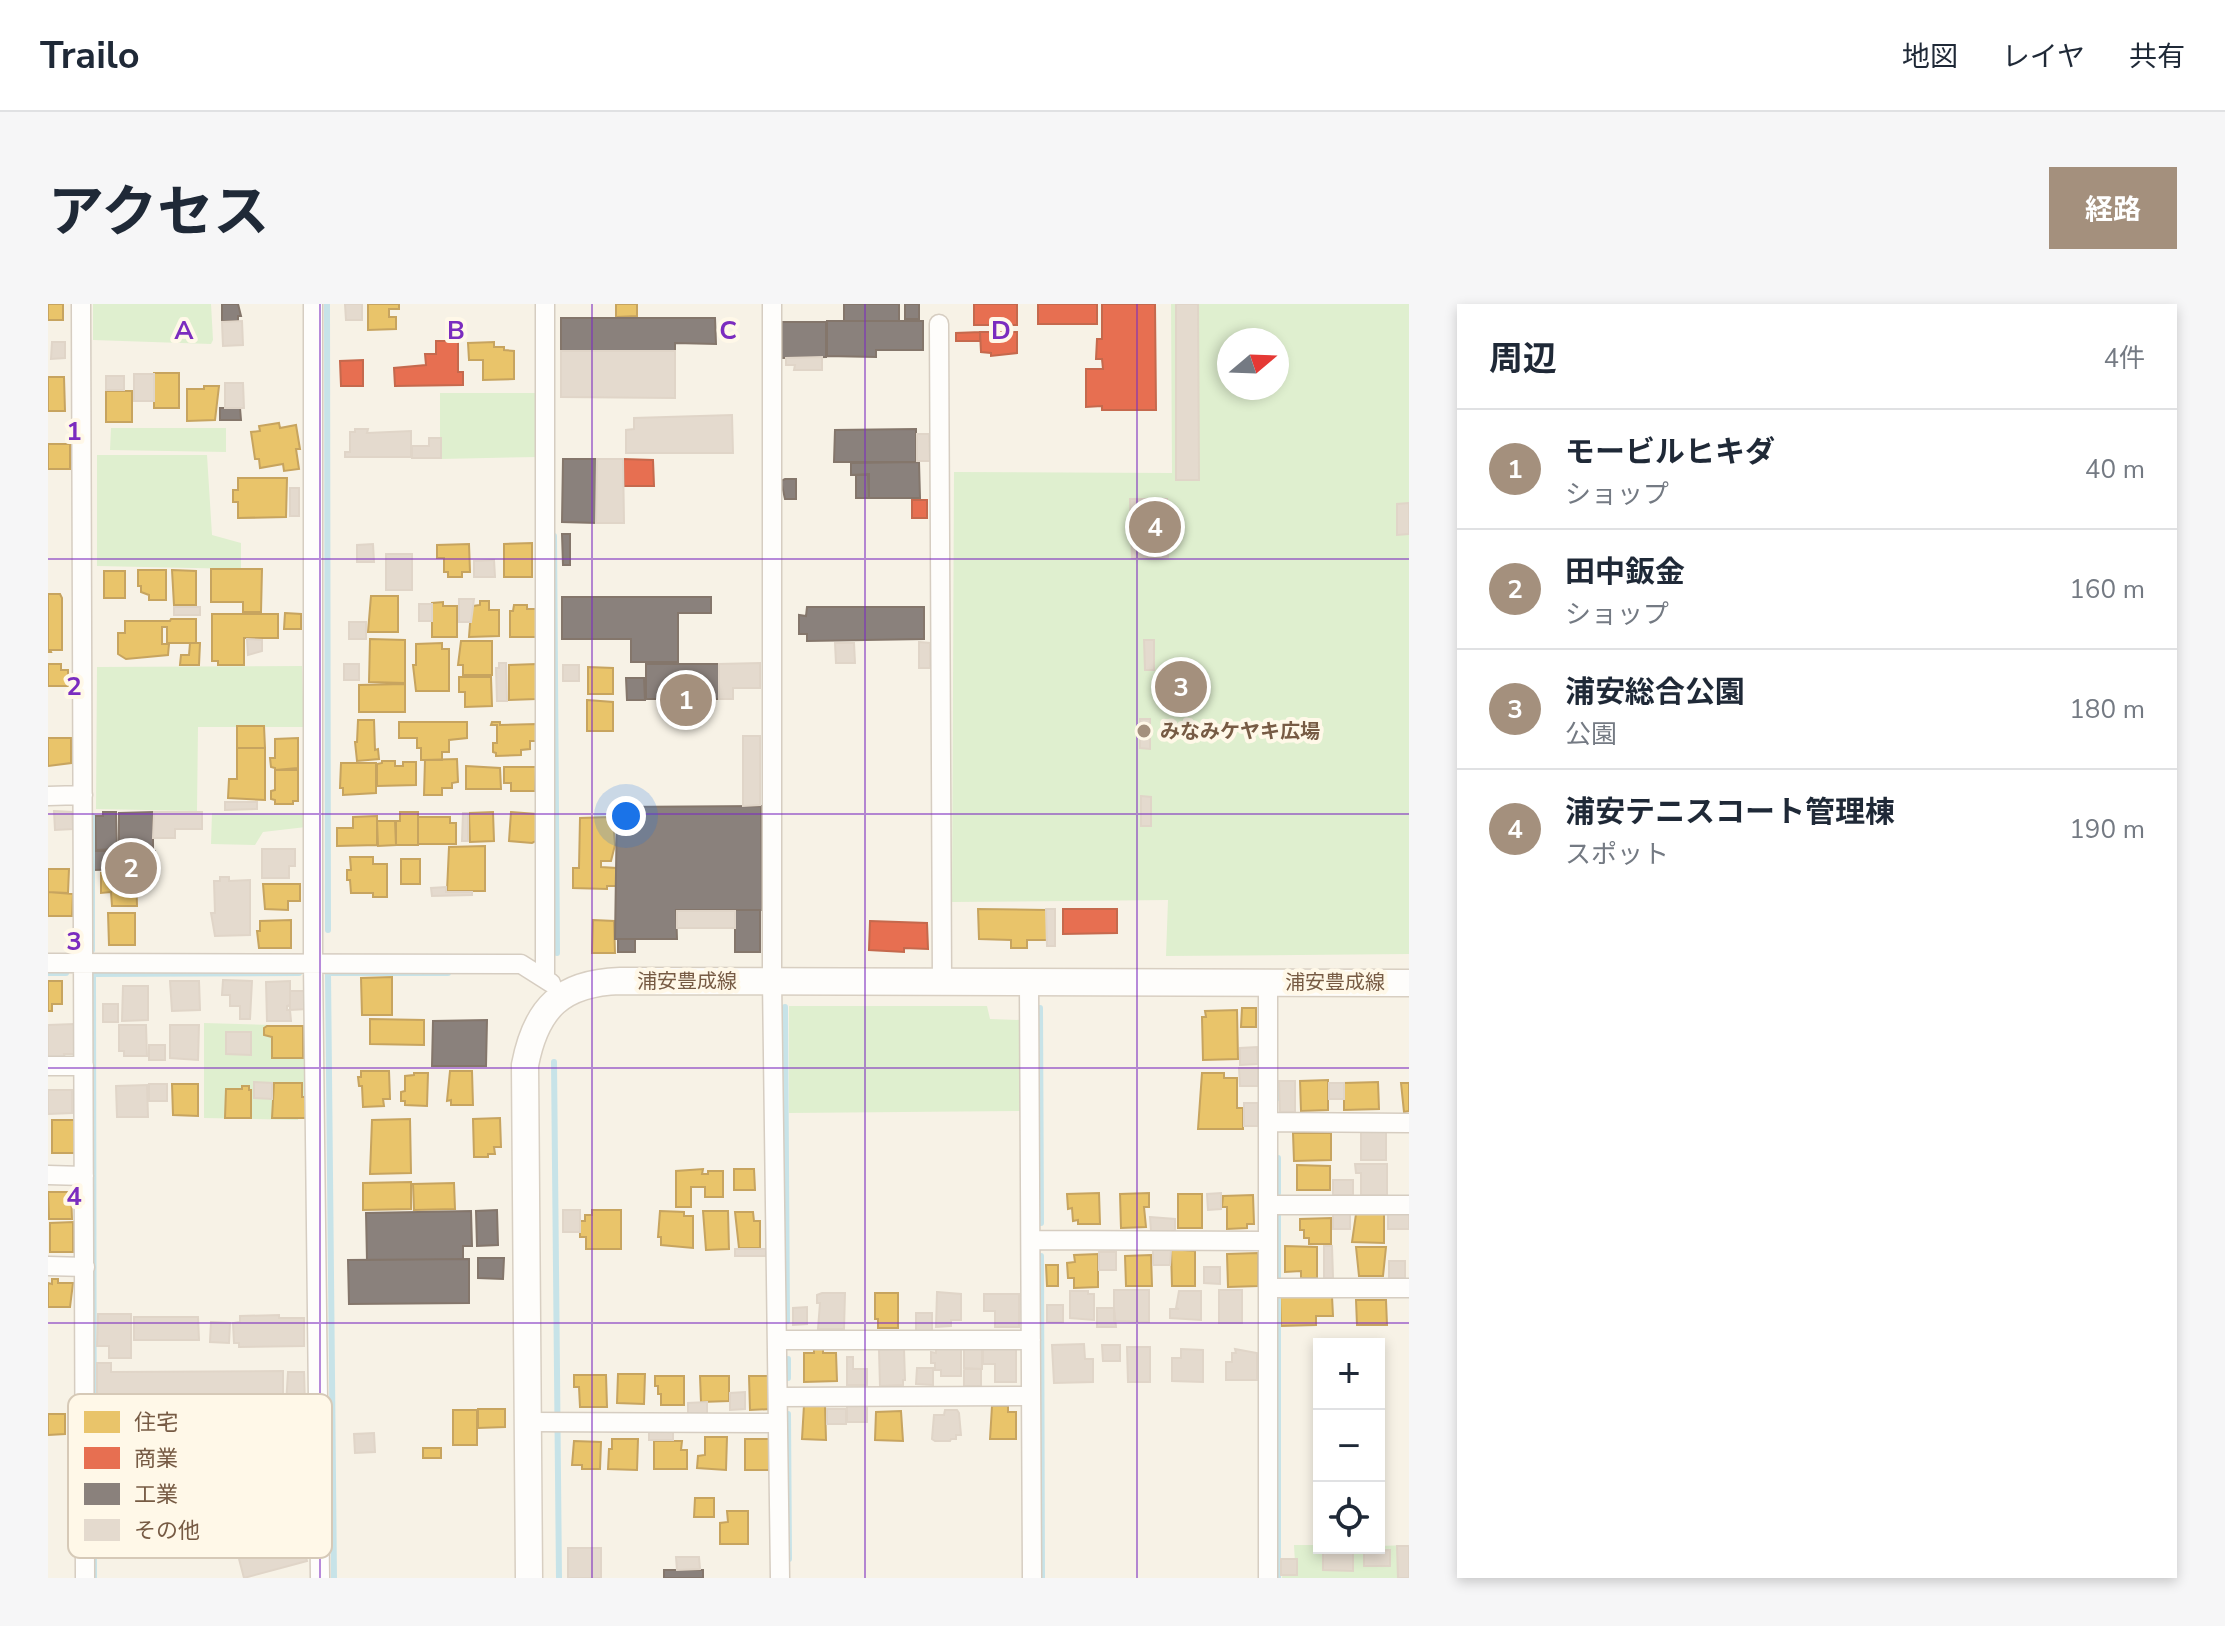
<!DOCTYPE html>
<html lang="ja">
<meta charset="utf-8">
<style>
:root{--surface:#fff;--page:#f6f6f7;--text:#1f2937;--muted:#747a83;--line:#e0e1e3;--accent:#a4907d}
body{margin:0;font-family:"Nunito Sans","Noto Sans JP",sans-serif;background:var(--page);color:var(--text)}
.controls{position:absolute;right:24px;bottom:24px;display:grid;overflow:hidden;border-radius:0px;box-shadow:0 4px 12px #0003}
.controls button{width:72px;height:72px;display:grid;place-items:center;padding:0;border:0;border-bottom:2px solid var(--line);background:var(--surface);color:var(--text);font:40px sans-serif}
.compass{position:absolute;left:1169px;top:24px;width:72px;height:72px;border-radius:50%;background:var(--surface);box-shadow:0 4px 12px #0003;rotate:71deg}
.you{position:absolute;left:578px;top:512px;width:28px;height:28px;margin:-20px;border:6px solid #fff;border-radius:50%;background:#1a73e8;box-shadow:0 0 0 12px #1a73e833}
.badge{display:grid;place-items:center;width:52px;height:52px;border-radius:50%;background:var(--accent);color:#fff;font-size:26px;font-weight:700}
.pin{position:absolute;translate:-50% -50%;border:4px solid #fff;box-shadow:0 2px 8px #0006}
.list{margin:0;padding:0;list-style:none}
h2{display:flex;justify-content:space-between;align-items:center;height:104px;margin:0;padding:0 32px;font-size:34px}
h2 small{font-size:26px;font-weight:400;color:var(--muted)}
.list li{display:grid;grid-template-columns:52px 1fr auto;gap:24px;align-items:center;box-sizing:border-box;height:120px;padding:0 32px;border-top:2px solid var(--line)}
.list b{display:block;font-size:30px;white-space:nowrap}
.list p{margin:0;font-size:26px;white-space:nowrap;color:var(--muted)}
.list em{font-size:26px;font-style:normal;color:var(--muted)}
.icon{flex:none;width:44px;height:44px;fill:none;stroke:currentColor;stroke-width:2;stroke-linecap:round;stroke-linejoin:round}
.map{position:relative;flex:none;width:1361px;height:1274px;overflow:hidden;border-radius:0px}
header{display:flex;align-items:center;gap:48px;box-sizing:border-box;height:112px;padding:0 40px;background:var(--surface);border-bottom:2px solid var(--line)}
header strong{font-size:38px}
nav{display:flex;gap:44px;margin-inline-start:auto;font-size:28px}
.intro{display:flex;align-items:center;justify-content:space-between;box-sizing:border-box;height:192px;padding:0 48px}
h1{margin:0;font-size:56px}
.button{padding:20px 36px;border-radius:0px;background:var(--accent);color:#fff;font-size:28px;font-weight:700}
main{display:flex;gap:48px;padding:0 48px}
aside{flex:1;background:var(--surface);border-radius:0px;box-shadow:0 4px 12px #0003}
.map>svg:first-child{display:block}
.green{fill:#dfefcf;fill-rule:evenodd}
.homes{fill:#e9c46a;stroke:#c7a45f;stroke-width:2}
.shops{fill:#e76f51;stroke:#c5694d;stroke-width:2}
.industry{fill:#8a817c;stroke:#84766b;stroke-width:2}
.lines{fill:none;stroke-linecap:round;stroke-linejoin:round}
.stream{stroke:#c7e3e8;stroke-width:6}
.building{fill:#e4dace;stroke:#e0d5c8;stroke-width:2}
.minor-casing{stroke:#d6cdc1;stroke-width:21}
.secondary-casing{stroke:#d8cfc2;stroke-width:29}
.minor{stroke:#fefdfb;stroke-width:18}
.secondary{stroke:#fefdfb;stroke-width:26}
.grid{fill:none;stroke:#7b2cbf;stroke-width:2;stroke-opacity:0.55}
.poi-dot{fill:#a4907d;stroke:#fff8e8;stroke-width:3}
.labels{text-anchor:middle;stroke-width:8;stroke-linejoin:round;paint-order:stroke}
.poi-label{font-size:20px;font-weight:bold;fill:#775b44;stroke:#fff8e8;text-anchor:start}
.street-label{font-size:20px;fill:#775b44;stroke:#fff8e8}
.key{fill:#fff8e8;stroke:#d6c9b7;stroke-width:2}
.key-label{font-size:22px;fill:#775b44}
.grid-label{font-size:26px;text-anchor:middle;font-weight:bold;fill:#7b2cbf;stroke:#fff8e8;stroke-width:8;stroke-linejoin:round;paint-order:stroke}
</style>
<header>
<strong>Trailo</strong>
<nav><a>地図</a><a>レイヤ</a><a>共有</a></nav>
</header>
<div class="intro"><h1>アクセス</h1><a class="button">経路</a></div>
<main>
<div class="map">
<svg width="1361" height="1274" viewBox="0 0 1361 1274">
<rect width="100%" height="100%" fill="#f7f2e6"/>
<path class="green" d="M45,0H163L165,36L163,40L45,36Z
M1123,0H1361V650L1118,652L1120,596L904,598L906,168L1124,169ZM1181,36H1229V84H1181Z
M392,89H491L490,153L392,155Z
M63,124H178V148L62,146Z
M49,151H159L164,231L193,239V265L49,262Z
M254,362L256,423H150L149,507L48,505L49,363Z
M164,509L258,511V523L215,528L207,541L163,540Z
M741,702H939L942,715L973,716V807L741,809Z
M156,719L259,722L260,809L251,810L250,816L156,814Z
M1246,1241H1271V1244L1361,1241V1274H1234L1235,1263L1247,1259Z"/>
<path class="homes" d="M0,0H15V16H0Z
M320,0H351V5H341V13H348V25L320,26Z
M568,0H589V12L568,13Z
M446,38V43H456V46L466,47V75L435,76V56H421L420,39Z
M106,69H131V104H106Z
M0,73H16L17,107H0Z
M156,82H171L167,116L139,117V85H156Z
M58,87H84V118H58Z
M231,119L232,124L248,121L252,145H248L251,165L236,167L235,160L212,164L211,155H207L203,128L212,127L211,122Z
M0,140H22V165H0Z
M190,174H239L238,213L190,214V198H185V186H190Z
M484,239V273H456V240Z
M421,240L422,268H414V273H400V268H396V254H389V241Z
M163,265H214L213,308H195V298H163Z
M90,266H118V296H101V291L93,288V282H90Z
M124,266L148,267V301H126Z
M56,267H77V294H56Z
M0,290H12L14,294V346H2L3,348H0Z
M323,292H350V328H320Z
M432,297H441V306H451V332L421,333L423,307L425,302L432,301Z
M395,298V302H409V333H384V299Z
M466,301H479V305H488V333H462V307H465Z
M237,309L253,310V325H236Z
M164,310H230V334H196V361H170V357H164Z
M123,315H148V339H119V323H114V340H121L120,351L78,355L70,350V329H77V317H122Z
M322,335L357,336V379L321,378Z
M413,337H444V371H415V361H410Z
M142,339H152L151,361H132L133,351H141Z
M394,339V345H401V387H368L365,361H368V340Z
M0,360H13V366H20V382H0Z
M488,360V395L461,396V361Z
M540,363L565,364V390H540Z
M411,373H443L444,402L417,403V388H411Z
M357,380V408H311V381Z
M539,396L565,398V427H539Z
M310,416H326L327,446L330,445L331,455L309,457L307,438H309Z
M351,418H419V434L401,436V448H394V456H373V444H369V434H351Z
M444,418H452V421L488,420V437H482V445L473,446V451L448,452V449L445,448V439H449V421H443Z
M189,422H216L217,444H189Z
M0,434H23V459L0,462Z
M250,434V464L227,466V464L223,463L222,454H227V435Z
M189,444H217V496L180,494L181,475H189Z
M409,455L410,478L404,479V484H394V491H376L377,456Z
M334,457H347V462H355V458H368V481L329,482V460L334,459Z
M293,459H328V489L295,491V484H292Z
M418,462L452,464L453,485H418Z
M456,463H488L487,487H463V479H456Z
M227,466H250V497H245V500H227V496L223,495V487L227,486Z
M352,508H370V541H348V517H352Z
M445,508L446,537L422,538L421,509Z
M463,508L488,510V537L484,539L461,537Z
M329,512V541L289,542V524H305V513Z
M370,513H402V519H408V540H370Z
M562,513V516H565L567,541L563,557H553V563L568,564V582H559V585L525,584V564H531L532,514Z
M329,517H347L348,541L330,542Z
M437,542V587H399L401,543Z
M302,553H325V560H339V593H325V589H303L302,576H299V566H303Z
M353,555H372V580H353Z
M0,565H21L20,589L0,588Z
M88,568L89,602H64L63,588L53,589V569Z
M215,580H252V597H240V606L217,605Z
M0,588L25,590L24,612H0Z
M930,605L999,606V636H979V644H963V636L931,635Z
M60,609H87V641H61Z
M243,616V644H211L209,627H212V617Z
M545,616L566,617L567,649H544Z
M344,673V711H314L313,674Z
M0,677H14V700H4V707H0Z
M1194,704H1208V723H1193Z
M1189,706L1190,755L1155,756L1154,713H1158L1157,707Z
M322,715L376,716V741L322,740Z
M219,722H255V754H224V733L216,731V724Z
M313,767H341L342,795H335L336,802L315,803L314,782H311L310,773H313Z
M402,767H424L425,801H403V796L399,797Z
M366,769H380L379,802L357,801V797H353V788L357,787V772L366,771Z
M1154,769H1176V774H1189V804H1195V825H1150Z
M1280,776V806L1253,807L1252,777Z
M1330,778L1331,805L1296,806V779Z
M226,779H254V793H259V814H224Z
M1353,779H1361V807L1356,808Z
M124,780H150V812L125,811Z
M194,782H201V786H203V814H177L178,785H194Z
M452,814L453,843H446L447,850H440V853H426L425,815Z
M362,815L363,869L322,870L324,816Z
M4,816H27V849H4Z
M1245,829H1283V856L1246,857Z
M1249,861L1282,862V886H1249Z
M655,865L654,870H660V867H675V893H657V883H643V903H628V867Z
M686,865H706L707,886H686Z
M363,878V905L315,906V879Z
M406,879L407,905L366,906L365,880Z
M0,888H23L24,915H1Z
M1051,889L1052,920H1030V916L1025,917L1024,904L1020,905L1019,890Z
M1101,889V903H1096L1098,923L1073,924L1072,890Z
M1130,890H1154V924H1130Z
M1205,891L1206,920H1199V924L1179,925V903H1174L1175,892Z
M544,906H573V945H538V933H532V917H537V911H544Z
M612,907L636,908V912H645V944L613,941V933H610Z
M655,907H680L681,945L658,946Z
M687,908H705L706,917H712V944H691Z
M1308,910H1336V939L1304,938Z
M1283,914V940H1261V934H1256V926H1252V915Z
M25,918V948H2V919Z
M1237,942L1269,943V974H1253V967L1237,968Z
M1308,943H1338L1335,972H1311Z
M1123,945L1147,947V982H1124Z
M1210,949V982L1180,983L1179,950Z
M1050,950V983L1026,984V974H1020L1019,959L1027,958L1026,951Z
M1103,951L1104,982H1078L1077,952Z
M998,961H1010V982H999Z
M4,975H10V979H25L22,1003H0V979L4,980Z
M827,989H850V1024H830V1015H827Z
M1284,992L1285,1012H1268V1021L1233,1022L1232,993Z
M1308,996H1338L1339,1021H1309Z
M766,1045H775V1049H788L789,1077L756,1078V1049H766Z
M570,1070H597L596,1100L569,1099Z
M526,1071H558L559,1103H532L531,1083H526Z
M607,1072H636V1101H613V1090H610V1082H607Z
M652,1072H681V1097L653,1098Z
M701,1072H722L723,1105L702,1106Z
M756,1101H777L778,1136L754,1135Z
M944,1102H960V1108H968V1135H942Z
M430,1105H457V1123L430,1124Z
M405,1106H429V1141H405Z
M853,1107L855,1137L827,1136L828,1108Z
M0,1110H17V1130L0,1131Z
M657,1133H679L678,1166L649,1164L650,1152L657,1151Z
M564,1135H590L589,1166L560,1165L561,1145H564Z
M697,1135H723L724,1166H697Z
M526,1137L553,1138L552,1165H534V1161H524Z
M606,1137H634L633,1146H639V1165H606Z
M375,1144H393V1154H375Z
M647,1194H666V1213H646Z
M679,1207H700V1240H672V1219L680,1218Z"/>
<path class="shops" d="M926,0H969V21H926Z
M990,0H1049V20H990Z
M1054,0H1107L1108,106H1054V102L1038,103V65H1055L1054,55H1048L1049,35H1054Z
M932,28V37H908V29Z
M932,28H969V49L943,52V49L933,48Z
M388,37H410V68H415V81L347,82L346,64L378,61L377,50H388Z
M315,56V82H293L292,57Z
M575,155L605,156L606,182H576Z
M864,196H879V214H864Z
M1015,605H1069V629L1015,630Z
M822,617L879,619L880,645L856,644V648L821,646Z"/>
<path class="industry" d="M174,0H190L193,12H190V17H174Z
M796,0H851V17H796Z
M857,0H871V15H857Z
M513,14H667L668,40L627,39V47H513Z
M779,17H875V46H828V53L779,52Z
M734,18H778V53L734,54Z
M172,104H192L193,116H172Z
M868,125V158H786L787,126Z
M515,155H549L548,219L514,218Z
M871,158L872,194H821V170L803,171V159Z
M808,171H820L821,194H808Z
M737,175H748V195H737L733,177Z
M514,230H522V261H515Z
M514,293H663V309H630V358H583V335H514Z
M759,303H876V335L759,337V330H751V311L758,312Z
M598,360H671V395H598Z
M578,374H596L597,396H579Z
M713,502L714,606H628L629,635H567L569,503Z
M55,508H68L69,545L48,546L47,512H55Z
M105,508V546L71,547V509Z
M46,547H83V565L46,566Z
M83,547H107V565H83Z
M687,606H712V648H687Z
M570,635H587V648H570Z
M439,716L438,762H384L385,717Z
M449,906L450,941L429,942L428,907Z
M423,907L424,942H415V955L319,956L318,909Z
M430,954H456L455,975L430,974Z
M421,955V999L301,1000L300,956Z
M616,1266H655V1274H616Z"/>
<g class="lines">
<path class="stream" d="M279,0L280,626
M506,232L509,649
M44,512V646
M0,669H18
M737,703L739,1017
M992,704L993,919
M506,758L511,1274
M1230,781V794
M1230,854V889
M993,952L994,1274
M1230,973V912
M740,1055V1074
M740,1110L741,1255
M46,1274L45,670L251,669
M286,1274L280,669H400
M1230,1274V995"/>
</g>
<path class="building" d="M297,0H314V16H298Z
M1128,0H1150L1151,176H1128Z
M194,17L195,41L175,42L174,18Z
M4,38H17V54L3,55Z
M513,47H627V94L513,93Z
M774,53V66H746L747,61H738V54Z
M86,70H106V97H86Z
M58,72H76V86H58Z
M177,79H195L196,104H177Z
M684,111L685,149H578V126L586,125V114Z
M307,125H320L319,129L363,127V153H297V148H302V128H307Z
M869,130H881L882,157H869Z
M381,134H393V154H364V142H381Z
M549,155H575L576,219H548Z
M242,184H251V212H242Z
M1082,195H1119V213H1130L1131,233H1120V253L1084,254Z
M1361,199V230L1349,231V200Z
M325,240L326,258H309V241Z
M338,250H364V286H338Z
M446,256L447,273H426V257Z
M411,295H426L423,318H411Z
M371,300H384V317H371Z
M126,303H152V311H126Z
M301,318H318V335H301Z
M199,335L214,336V347L200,351Z
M1096,336H1106V366H1097Z
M871,338L882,339V364H871Z
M787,339H806L807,359H788Z
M451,359H458L459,397H449L448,364H451Z
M712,359V384H685V395H671V360Z
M296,360H311V376H296Z
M515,361H531V377H515Z
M1092,415H1102V445L1092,444Z
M695,432H712V501L695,502Z
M1093,492L1103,493V522H1093Z
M177,498H209V505L177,506Z
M6,507L24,508L25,525L7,526Z
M106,508H154V525H127V534H105Z
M415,509H420V537H414Z
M214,545H247V562H241V574H214Z
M172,573H181V577L202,576V631L167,632L163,609H167L166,577H172Z
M398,583V588H424V591L384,592L383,584Z
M998,605H1007V642H999Z
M629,607H687V624H629Z
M175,676L204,677L202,715H192V702H182V691H174Z
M122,677H151L152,706L124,707Z
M242,677V701L239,702V706H242L243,717H219L218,678Z
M75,682H100V716L74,717Z
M242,687H258L259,705L242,706Z
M55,700H70V718H55Z
M26,720V750H16L17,755L0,756V721Z
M71,721H98L99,752H76V747H71Z
M122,721H151L150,756L122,754Z
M178,728H203V751L178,750Z
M101,741H117V756H101Z
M1209,743L1210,760L1192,761V744Z
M1191,764H1210V782H1192Z
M1231,777H1247V808H1232Z
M206,778L224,779V795L206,794Z
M1281,779H1296V795H1281Z
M101,780H119V797H101Z
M99,781L100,813H69L68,782Z
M0,786H24V809L0,810Z
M1196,799H1210V822H1196Z
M1338,826V856H1313V827Z
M1307,860H1339V891H1313V869H1308Z
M1285,876H1305V891H1285Z
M1173,889V905L1160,906L1159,890Z
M515,906H532V928H515Z
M1340,909H1361V925H1340Z
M1285,910H1302V925H1285Z
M1102,913L1127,915V927H1103Z
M1276,942H1284L1285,974H1276Z
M687,945H722V952H687Z
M1105,945L1123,946L1122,961H1105Z
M1051,948H1068V966H1051Z
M1341,957H1357V974H1341Z
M1156,963H1172V980L1156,979Z
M1066,986H1101V1018L1066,1017Z
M1171,986H1194V1019H1171Z
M1022,987H1040V990H1046V1016L1022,1014Z
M1131,987H1153V1016L1122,1014V1005H1131L1128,1004Z
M889,988L913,990V1016H903V1022L888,1023Z
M774,989H797L796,1025H770L772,999H769V991Z
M936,990H971V1023H947V1007H936Z
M999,1001H1015V1018H999Z
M759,1003V1020L745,1021V1004Z
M1049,1004H1066L1068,1023H1049Z
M868,1009H884V1027H868Z
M50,1010H83V1054H61V1042H49Z
M231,1011V1014H256V1042L191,1043V1039H186L185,1019L192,1018V1012Z
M86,1013H150L151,1036H86Z
M163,1018L182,1019L181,1039L162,1038Z
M1036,1040L1037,1055H1045V1078L1006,1079L1004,1041Z
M1054,1041H1072V1057H1055Z
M1079,1043H1102V1078H1080Z
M916,1044L934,1045V1065L916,1064Z
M856,1045L857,1076H855V1081L832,1082L831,1046Z
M888,1045H913V1072H893V1066H887V1059H883V1048L888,1049Z
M935,1045H968V1078H947V1060H935Z
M1133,1045L1155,1046V1078L1124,1077V1054H1133Z
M1187,1045L1209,1049V1076H1178V1058H1184V1049H1188Z
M799,1053H805V1065H819V1081H799Z
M49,1059H63V1068L235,1067V1100L49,1101Z
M869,1064H885V1081L868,1080Z
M916,1065H933V1082H916Z
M240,1068H256L257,1101H238Z
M697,1088V1105L682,1106V1089Z
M659,1098V1110H640V1099Z
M799,1100H819V1118H799Z
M779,1105H798V1120H779Z
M897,1106H909L911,1109L913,1131H908V1135H903L902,1137H887L884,1135L886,1111H896Z
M601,1127H625V1136H601Z
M326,1129L327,1148L307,1149L306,1130Z
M254,1236L259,1257L196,1274L190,1251L205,1248L204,1245L214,1243L215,1246Z
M1349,1242H1361V1274H1350Z
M520,1244H553V1274H520Z
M1275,1244H1305V1267L1275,1266Z
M1342,1246V1262H1316V1247Z
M628,1253H651L652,1265L629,1266Z
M1233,1255H1249V1271H1233Z"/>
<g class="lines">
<defs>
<path id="minor" d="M33,0L37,1274
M265,0V658L272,1274
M724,0V676L732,1274
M891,20L894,678
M0,492L35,491
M0,659L473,660L503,679
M497,673V0
M981,679L984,1274
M0,762H36
M1220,818L1361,819
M0,871L36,872
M1220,901H1361
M983,936L1220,937
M0,962L37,963
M1220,984H1361
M729,1036H983
M730,1093L983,1092
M480,1118L730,1119
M1220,1274V678"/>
<path id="secondary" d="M481,1274L477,761C488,704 513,679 572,677L1361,679"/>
</defs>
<use href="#minor" class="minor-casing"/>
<use href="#secondary" class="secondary-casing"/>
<use href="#minor" class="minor"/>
<use href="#secondary" class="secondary"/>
</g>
<path class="grid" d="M272,0V1274M544,0V1274M817,0V1274M1089,0V1274M0,255H1361M0,510H1361M0,764H1361M0,1019H1361"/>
<circle class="poi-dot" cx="1096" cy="427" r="8"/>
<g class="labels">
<g class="poi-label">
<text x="1112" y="434">みなみケヤキ広場</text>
</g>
<g class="street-label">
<text x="639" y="684">浦安豊成線</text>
<text x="1287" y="685">浦安豊成線</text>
</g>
</g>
<rect x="20" y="1090" width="264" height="164" rx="12" class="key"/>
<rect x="36" y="1107" width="36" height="22" fill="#e9c46a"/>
<rect x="36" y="1143" width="36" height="22" fill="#e76f51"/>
<rect x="36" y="1179" width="36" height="22" fill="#8a817c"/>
<rect x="36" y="1215" width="36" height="22" fill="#e4dace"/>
<g class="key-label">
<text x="86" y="1126">住宅</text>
<text x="86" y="1162">商業</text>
<text x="86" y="1198">工業</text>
<text x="86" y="1234">その他</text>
</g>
<g class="grid-label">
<text x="136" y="35">A</text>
<text x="408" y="35">B</text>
<text x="680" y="35">C</text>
<text x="953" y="35">D</text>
<text x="26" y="136">1</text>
<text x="26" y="391">2</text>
<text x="26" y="646">3</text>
<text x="26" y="901">4</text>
</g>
</svg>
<div class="controls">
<button>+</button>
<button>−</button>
<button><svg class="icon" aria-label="locate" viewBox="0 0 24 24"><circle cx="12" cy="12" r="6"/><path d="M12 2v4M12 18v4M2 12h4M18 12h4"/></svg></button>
</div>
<svg class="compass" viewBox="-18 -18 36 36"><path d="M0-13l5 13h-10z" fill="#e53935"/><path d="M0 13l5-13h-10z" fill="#747a83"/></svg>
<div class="you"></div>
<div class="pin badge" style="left:638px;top:396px">1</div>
<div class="pin badge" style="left:83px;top:564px">2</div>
<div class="pin badge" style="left:1133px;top:383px">3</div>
<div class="pin badge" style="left:1107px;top:223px">4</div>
</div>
<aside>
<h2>周辺<small>4件</small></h2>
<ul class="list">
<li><span class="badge">1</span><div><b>モービルヒキダ</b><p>ショップ</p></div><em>40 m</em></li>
<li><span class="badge">2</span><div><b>田中鈑金</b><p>ショップ</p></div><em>160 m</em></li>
<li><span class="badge">3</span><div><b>浦安総合公園</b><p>公園</p></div><em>180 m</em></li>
<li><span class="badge">4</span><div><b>浦安テニスコート管理棟</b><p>スポット</p></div><em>190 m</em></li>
</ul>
</aside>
</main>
